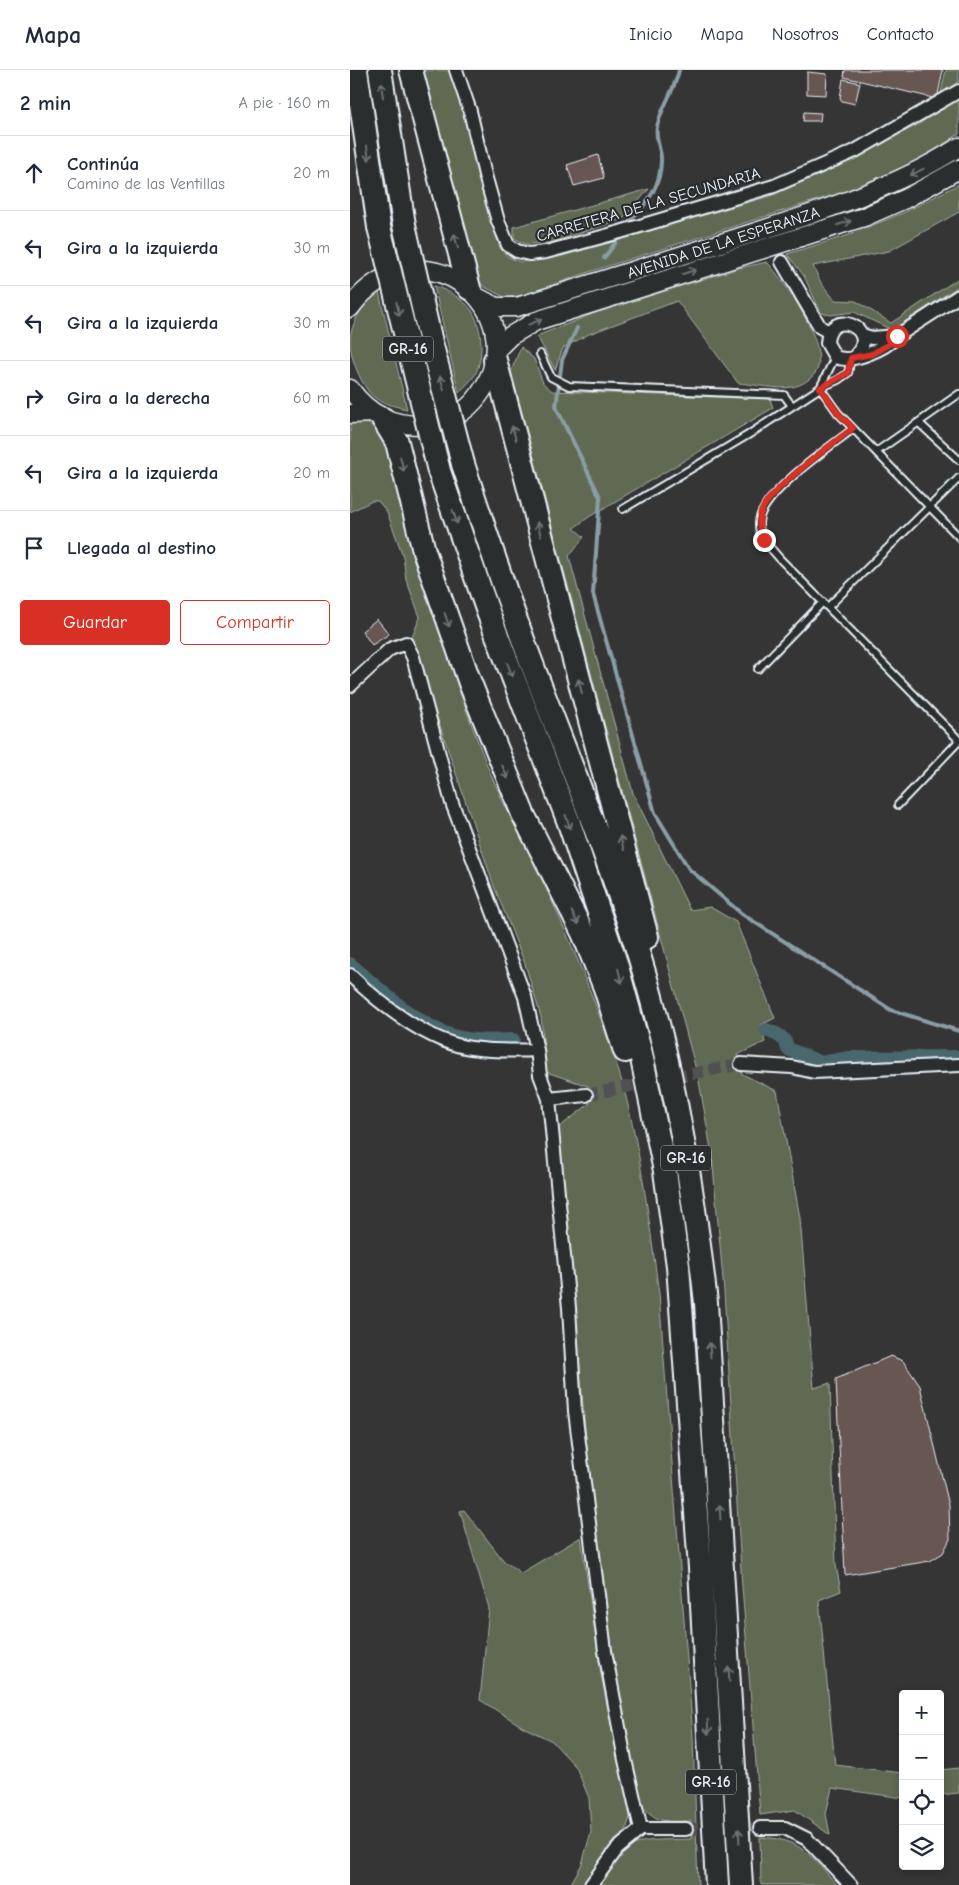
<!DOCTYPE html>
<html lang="es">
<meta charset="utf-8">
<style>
:root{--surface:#fff;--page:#f6f6f7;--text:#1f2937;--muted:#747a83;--line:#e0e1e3;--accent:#d93025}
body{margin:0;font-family:"Comic Neue",sans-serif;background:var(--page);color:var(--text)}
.controls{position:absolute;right:15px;bottom:15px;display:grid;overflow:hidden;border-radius:5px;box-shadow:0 2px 8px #0003}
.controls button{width:45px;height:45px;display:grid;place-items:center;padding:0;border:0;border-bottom:1px solid var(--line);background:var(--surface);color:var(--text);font:25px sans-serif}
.stop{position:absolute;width:15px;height:15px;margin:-11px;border:4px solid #d93025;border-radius:50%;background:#fff}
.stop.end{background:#d93025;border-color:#fff;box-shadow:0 1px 5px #0008}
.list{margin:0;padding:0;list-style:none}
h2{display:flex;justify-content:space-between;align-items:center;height:65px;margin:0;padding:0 20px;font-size:21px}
h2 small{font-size:16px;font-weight:400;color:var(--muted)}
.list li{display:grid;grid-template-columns:32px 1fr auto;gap:15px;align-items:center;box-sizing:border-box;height:75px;padding:0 20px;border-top:1px solid var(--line)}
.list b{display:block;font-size:19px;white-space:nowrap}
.list p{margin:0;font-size:16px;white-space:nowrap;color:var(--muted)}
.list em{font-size:16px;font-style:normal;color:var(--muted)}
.actions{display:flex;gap:10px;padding:15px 20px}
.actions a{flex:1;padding:11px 0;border:1px solid var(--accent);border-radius:5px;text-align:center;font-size:18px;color:var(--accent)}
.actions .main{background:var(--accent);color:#fff}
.icon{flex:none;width:28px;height:28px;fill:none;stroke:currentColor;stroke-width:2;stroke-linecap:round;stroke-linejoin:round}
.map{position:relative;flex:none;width:609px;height:1815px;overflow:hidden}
header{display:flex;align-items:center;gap:30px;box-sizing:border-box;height:70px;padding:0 25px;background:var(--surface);border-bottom:1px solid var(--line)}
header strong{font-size:24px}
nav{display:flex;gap:28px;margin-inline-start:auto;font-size:18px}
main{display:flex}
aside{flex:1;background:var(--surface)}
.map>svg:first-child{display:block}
.green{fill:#606b52;stroke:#a4aea5}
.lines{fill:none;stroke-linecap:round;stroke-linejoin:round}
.stream{stroke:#899ea5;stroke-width:4}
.canal{stroke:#4a676d;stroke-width:14}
.building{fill:#685653;stroke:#e8f1f8}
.street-tunnel{stroke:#515152;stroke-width:12;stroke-dasharray:12 6;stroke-linecap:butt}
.lane-casing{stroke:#e8f1f8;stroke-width:10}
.street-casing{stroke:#e8f1f8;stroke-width:16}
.secondary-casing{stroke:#e8f1f8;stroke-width:21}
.highway-casing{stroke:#e8f1f8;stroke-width:26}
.lane{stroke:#2a2d2e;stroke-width:6}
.street{stroke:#2a2d2e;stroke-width:12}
.secondary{stroke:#2a2d2e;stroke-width:18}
.highway{stroke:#2a2d2e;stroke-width:22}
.highway-bridge-casing{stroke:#e8f1f8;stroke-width:26;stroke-linecap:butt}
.highway-bridge{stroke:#2a2d2e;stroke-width:22}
.oneway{stroke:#6c7275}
.route{stroke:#d93025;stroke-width:6}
.labels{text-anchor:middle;stroke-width:4.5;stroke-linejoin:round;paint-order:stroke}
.shield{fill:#2a2d2e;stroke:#afb6bb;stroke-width:1}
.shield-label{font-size:15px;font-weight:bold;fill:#e8f1f8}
.street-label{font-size:16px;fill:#e8f1f8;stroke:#2a2d2e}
</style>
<header>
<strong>Mapa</strong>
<nav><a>Inicio</a><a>Mapa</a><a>Nosotros</a><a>Contacto</a></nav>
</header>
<main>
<aside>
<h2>2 min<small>A pie · 160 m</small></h2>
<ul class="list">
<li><svg class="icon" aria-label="ahead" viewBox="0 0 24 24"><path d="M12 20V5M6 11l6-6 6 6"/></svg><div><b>Continúa</b><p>Camino de las Ventillas</p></div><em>20 m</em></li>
<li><svg class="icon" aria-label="left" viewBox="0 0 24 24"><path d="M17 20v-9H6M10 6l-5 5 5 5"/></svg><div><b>Gira a la izquierda</b></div><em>30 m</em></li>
<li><svg class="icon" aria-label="left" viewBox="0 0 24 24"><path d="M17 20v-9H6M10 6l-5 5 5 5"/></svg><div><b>Gira a la izquierda</b></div><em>30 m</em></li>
<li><svg class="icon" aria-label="right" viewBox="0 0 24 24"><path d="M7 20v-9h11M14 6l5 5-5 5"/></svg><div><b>Gira a la derecha</b></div><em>60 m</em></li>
<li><svg class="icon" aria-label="left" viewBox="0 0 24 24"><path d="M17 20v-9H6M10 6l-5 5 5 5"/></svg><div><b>Gira a la izquierda</b></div><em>20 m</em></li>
<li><svg class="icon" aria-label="arrive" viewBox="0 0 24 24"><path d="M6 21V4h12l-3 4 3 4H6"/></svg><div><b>Llegada al destino</b></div></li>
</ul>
<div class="actions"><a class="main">Guardar</a><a>Compartir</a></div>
</aside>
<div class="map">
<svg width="609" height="1815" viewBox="0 0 609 1815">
<rect width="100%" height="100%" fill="#363535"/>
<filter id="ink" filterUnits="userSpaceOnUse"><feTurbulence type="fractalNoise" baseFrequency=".02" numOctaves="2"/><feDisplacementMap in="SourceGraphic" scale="10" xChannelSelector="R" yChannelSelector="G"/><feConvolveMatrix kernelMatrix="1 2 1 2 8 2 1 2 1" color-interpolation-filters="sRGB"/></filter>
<g filter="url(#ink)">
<path class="green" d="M73,0H100C120,59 130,119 150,178L157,186L170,192L209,187L420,126L476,102L569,54L609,27V64L564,93L490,123L242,201L177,224L156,228L133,216L127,207Z
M596,0H609V11L590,26Z
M609,114V142L539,181L463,196L471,213L485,230L506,231L541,253L609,208V216L542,260L504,242L481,245L471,243L454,206L437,184L499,165L555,142Z
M299,119L273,149L200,173L175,174L164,168V157Z
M417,192C435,212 475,269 468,297C466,307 451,316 442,317C428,320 402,314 388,313L327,231L239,264L213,278L205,300L187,266L245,243L389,198Z
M84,216C97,220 114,229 122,241C133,259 134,287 125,305C121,311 114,317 109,323Z
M29,222L57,339C44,336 27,333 19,322C9,309 0,287 0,271C0,254 15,230 29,222Z
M171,277L184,289L193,313L202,321L420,329L423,338L239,447L224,458L234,467L219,486L283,723L340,840L360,837L386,852L425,948L411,955L415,972L387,985L392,1004L427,1021L450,1148L464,1318L480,1313L486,1496L491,1521L469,1530L485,1695L553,1703V1728L482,1718L476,1744L480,1765L445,1740L410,1745L392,1516L374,1221L362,1085L349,1011L161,301Z
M14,351L35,364C65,475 94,587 137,695C153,735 175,774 194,814C220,869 243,926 263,983C289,1060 298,1144 309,1224L343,1667L348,1815H246C282,1766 282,1771 341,1769V1751C316,1751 309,1755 290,1734C273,1641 254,1548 244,1454C230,1323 224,1191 207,1059L239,1034L238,1016L196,1002L191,947L175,894L144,816L61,570L70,547L56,509L53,486L37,442L28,431H22L0,442V352Z
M114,1440L154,1491L171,1503L231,1467L251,1604L280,1747L275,1764L264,1773L234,1815H220L232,1794L241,1762L239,1728L226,1697L202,1671L173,1657L130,1630L139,1538L110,1441Z
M609,1698V1723L590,1725V1700Z
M410,1767C451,1769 461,1785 487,1815H411Z"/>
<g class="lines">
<path class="stream" d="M280,150C299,132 312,114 311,87C310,77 305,68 307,57C311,37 325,20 329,0
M254,188L266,172
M227,258L212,290L206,337L250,427L243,524L305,743L339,799L392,844L541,940L609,961"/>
<path class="canal" d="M0,894C29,919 59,948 94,963C115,972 141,971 163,970
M416,960C428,964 435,967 438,979L471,993L499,988L609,987"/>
</g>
<path class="building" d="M495,0H593L587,29L494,7Z
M457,2L477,4L476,25L457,24Z
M493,9L510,13L505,34L492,31L490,28Z
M454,42L471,43L470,51H453Z
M248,85L254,108L224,116L217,95Z
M27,549L39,564L22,575L12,561Z
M541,1286L553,1291L570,1316L599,1435L600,1469L593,1483L580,1491L495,1505L486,1309Z"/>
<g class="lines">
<path class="street-tunnel" d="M236,1025L391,994
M336,1759L410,1758"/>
<defs>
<path id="lane" d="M190,284L201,307L219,316L434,325L442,336
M470,318L488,343L609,467
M470,318L485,287
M569,353L609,390
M503,359C481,376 409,425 409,453C408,467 422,479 430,489L609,670
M526,382L609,324
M273,439L398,365L470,318L488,310L498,303L501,288
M478,537L609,408
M408,599L473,532
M548,735L609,671"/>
<path id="street" d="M106,0L120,41L135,105L148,151L158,175L167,181L179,184L196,182L270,162L424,116L505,81L609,21
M432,192L470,257L479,262
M512,265L522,268L547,266
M506,285C531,259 479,236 477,273L485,287C502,294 535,279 547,266L609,226
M0,616L40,579L56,573L63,587L102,733L175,927L187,980
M0,905C31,935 78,972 121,978C143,981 166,981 187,980L190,1005L199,1029L219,1238L225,1341L255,1581L275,1690L291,1759
M391,994L442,997L464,1002L609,995
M199,1029L236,1025
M410,1758H435L457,1769L501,1815
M241,1815L267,1779L291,1759H336"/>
<path id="secondary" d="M129,228L146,237H167C239,214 312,192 384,169C462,144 540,121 609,77
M0,238C67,146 191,238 129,325C117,342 95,355 74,355C42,356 19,345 0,319
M146,280L160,266L186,251L514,147L555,129L609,99
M0,344L23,343"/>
<path id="highway" d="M6,0L29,157
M30,0L54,155
M61,0L119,218
M145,290L297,867
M33,349L47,372L74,481L120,613L173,744L233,863L255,918L275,981
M113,394C135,461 157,528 182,594C225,708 273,820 304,938C330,1035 345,1134 356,1233L391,1815
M89,401L138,542L218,750L266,893L291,984L315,1101L328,1196L350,1498L367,1815"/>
</defs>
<use href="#lane" class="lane-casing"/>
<use href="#street" class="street-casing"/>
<use href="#secondary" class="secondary-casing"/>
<use href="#highway" class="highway-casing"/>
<use href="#lane" class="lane"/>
<use href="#street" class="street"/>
<use href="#secondary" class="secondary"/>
<use href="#highway" class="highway"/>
<defs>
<path id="highway-bridge" d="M54,155L81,272L113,394
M29,157L89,401"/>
</defs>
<use href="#highway-bridge" class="highway-bridge-casing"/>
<use href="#highway-bridge" class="highway-bridge"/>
</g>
<defs><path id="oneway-shaft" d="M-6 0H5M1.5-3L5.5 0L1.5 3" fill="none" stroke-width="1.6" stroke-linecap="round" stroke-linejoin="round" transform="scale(1.25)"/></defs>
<g class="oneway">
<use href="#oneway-shaft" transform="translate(32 20) rotate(-98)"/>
<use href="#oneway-shaft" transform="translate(18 83) rotate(81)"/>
<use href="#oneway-shaft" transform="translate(567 102) rotate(153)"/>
<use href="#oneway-shaft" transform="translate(494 153) rotate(-18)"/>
<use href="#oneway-shaft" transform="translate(106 171) rotate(-105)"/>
<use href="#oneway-shaft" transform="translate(339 202) rotate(-18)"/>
<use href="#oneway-shaft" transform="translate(48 239) rotate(77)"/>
<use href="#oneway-shaft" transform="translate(185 252) rotate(-22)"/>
<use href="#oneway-shaft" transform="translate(92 313) rotate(-105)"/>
<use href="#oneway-shaft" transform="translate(164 363) rotate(-105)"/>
<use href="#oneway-shaft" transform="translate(52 394) rotate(76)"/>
<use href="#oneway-shaft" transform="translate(105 447) rotate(71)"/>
<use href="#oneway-shaft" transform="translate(189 459) rotate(-105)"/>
<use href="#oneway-shaft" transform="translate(97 550) rotate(71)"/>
<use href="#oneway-shaft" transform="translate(160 600) rotate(69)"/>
<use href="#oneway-shaft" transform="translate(230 616) rotate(-105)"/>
<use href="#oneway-shaft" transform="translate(155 702) rotate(67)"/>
<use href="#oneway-shaft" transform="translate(218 752) rotate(70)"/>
<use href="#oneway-shaft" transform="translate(272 773) rotate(-105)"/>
<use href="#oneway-shaft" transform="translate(225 848) rotate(63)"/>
<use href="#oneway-shaft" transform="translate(270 906) rotate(75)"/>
<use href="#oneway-shaft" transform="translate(360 1280) rotate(-94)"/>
<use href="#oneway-shaft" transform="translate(370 1442) rotate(-93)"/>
<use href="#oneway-shaft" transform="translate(379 1604) rotate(-93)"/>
<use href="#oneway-shaft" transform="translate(358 1657) rotate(87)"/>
<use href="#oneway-shaft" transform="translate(389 1766) rotate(-93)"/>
</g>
</g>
<g class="lines" filter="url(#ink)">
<path class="route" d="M414,470C410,459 407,451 412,440C419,420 484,373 503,358L488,343L470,318L498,303L501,288L522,284L539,274L547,266"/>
</g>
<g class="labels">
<g class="shield">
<rect x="33" y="266.5" width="50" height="25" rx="4"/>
<rect x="311" y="1075.5" width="50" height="25" rx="4"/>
<rect x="336" y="1699.5" width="50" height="25" rx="4"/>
</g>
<g class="shield-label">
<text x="58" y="284">GR-16</text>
<text x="336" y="1093">GR-16</text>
<text x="361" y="1717">GR-16</text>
</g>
<g class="street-label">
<text transform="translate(298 134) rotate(-16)" y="6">CARRETERA DE LA SECUNDARIA</text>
<text transform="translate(373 172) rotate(-18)" y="6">AVENIDA DE LA ESPERANZA</text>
</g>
</g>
</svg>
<div class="controls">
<button>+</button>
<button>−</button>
<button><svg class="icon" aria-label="locate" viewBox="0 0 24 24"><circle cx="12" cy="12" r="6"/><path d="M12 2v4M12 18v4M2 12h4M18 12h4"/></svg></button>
<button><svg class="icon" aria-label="layers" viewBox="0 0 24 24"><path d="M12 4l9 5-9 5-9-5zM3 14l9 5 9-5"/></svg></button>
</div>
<div class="stop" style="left:547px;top:266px"></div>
<div class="stop end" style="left:414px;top:470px"></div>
</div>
</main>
